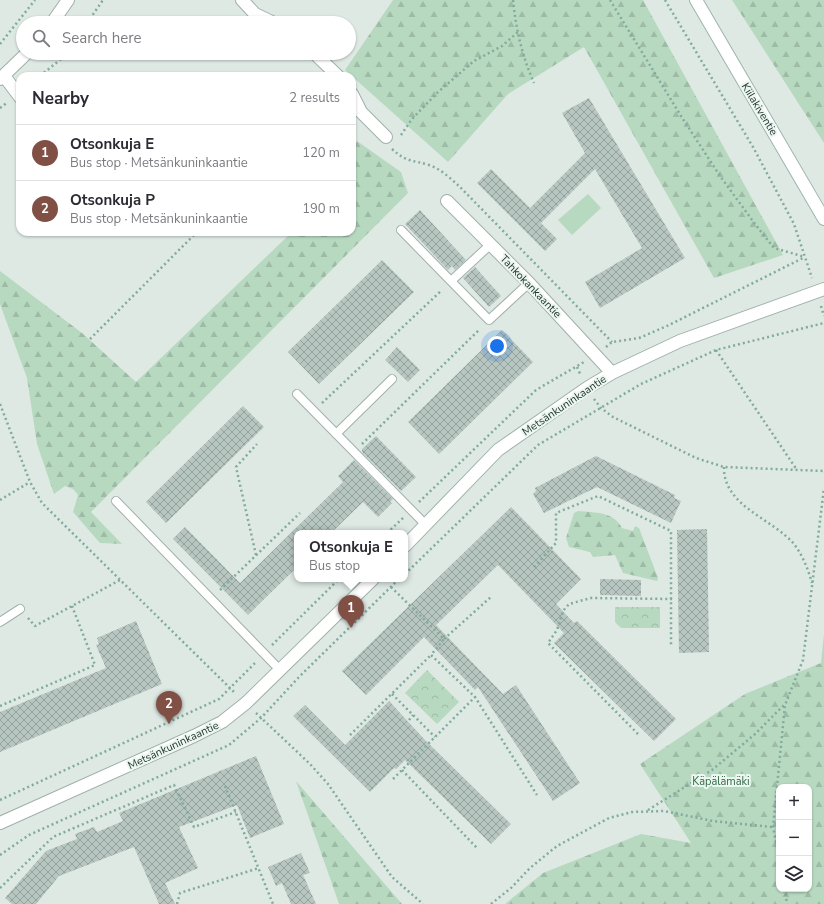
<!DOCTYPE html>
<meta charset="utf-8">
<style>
:root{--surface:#fff;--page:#f7f7f7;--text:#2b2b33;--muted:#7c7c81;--line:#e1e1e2;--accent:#815045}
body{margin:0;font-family:"Nunito Sans",sans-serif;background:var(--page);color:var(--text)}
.controls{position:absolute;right:12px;bottom:12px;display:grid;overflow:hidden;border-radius:8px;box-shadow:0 1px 3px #0004}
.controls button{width:36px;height:36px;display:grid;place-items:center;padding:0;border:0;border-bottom:1px solid var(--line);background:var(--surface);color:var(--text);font:20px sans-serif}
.you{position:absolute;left:497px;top:346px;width:14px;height:14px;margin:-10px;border:3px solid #fff;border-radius:50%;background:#1a73e8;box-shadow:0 0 0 6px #1a73e833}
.badge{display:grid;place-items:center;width:26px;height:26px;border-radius:50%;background:var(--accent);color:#fff;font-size:13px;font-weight:700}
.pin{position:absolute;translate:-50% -33px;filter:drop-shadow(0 1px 2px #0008)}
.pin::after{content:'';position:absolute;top:21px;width:14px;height:12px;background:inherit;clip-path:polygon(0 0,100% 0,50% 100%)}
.popup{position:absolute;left:294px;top:530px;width:114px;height:52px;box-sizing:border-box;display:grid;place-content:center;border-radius:8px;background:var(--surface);filter:drop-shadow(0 1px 3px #0005);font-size:13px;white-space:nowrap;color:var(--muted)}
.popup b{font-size:15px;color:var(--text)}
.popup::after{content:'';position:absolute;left:50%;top:100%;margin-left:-8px;border:8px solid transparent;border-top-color:var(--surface)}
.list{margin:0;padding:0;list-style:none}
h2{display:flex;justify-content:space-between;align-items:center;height:52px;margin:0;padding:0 16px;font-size:17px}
h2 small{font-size:13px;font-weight:400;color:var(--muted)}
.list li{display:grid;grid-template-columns:26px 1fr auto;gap:12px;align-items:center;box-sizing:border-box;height:56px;padding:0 16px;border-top:1px solid var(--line)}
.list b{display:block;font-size:15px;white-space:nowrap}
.list p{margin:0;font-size:13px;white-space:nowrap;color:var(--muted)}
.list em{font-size:13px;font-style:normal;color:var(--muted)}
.icon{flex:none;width:22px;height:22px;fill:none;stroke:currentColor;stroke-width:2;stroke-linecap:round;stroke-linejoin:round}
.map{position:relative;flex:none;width:824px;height:904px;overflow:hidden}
.search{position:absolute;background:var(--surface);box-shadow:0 1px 3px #0004;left:16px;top:16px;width:340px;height:44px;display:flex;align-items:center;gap:10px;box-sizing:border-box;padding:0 14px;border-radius:22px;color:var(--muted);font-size:15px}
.panel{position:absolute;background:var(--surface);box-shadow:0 1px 3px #0004;left:16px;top:72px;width:340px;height:164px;border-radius:12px}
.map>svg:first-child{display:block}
.forest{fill:url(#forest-firs);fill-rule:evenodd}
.park{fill:url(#park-crowns)}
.garden{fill:#b7d9c0}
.building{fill:url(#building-cross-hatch)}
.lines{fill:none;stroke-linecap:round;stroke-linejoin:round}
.lane-casing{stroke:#a1b0ab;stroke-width:10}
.street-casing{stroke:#a1b0ab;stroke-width:14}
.secondary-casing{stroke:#9eb4ac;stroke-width:14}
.path{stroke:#80ab9d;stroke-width:2.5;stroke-dasharray:2 3;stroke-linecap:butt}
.lane{stroke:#fff;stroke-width:8}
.street{stroke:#fff;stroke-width:12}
.secondary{stroke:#fff;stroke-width:12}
.labels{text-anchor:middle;stroke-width:4;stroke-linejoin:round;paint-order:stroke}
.street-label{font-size:11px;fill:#203831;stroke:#eef6f2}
.park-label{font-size:11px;fill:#2d6c45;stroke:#eef6f2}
</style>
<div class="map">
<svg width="824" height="904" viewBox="0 0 824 904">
<defs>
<pattern id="forest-firs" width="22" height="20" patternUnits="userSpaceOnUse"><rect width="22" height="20" fill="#b7d9c0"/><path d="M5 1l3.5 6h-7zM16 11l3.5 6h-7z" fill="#9dbba5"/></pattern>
<pattern id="park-crowns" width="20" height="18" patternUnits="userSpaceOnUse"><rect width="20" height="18" fill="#b7d9c0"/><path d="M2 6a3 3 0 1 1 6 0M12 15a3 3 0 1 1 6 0" fill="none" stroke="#9dbba5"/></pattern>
<pattern id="building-cross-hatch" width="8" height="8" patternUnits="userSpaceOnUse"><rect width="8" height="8" fill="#b7c6c0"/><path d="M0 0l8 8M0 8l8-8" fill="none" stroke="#94a29d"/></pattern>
</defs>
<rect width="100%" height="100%" fill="#dee9e4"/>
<path class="forest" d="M393,0H643L783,255L714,278L584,47L508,94L448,162L345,70Z
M732,0H824V143Z
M357,141L401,172L408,193L91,512L122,544L100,543L73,512L78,495L73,489L65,486L54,494L37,444L27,378L0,304V271L82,333L136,382L292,232H352V153Z
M578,511C596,513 613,511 622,528L633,531L635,526L639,528L658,578L657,581L623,573L615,555L593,557L590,552L569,547L566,538L574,513Z
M824,634V904H505L543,873L641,834L691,843L640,764L745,694L821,663ZM779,787H809V889H779Z
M296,781L402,904H339Z"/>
<path class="park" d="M615,607H660V628H621L615,622Z
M427,670L459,702L437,724L405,693Z"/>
<path class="garden" d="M588,194L601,208L572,235L558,220Z"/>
<path class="building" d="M589,98L685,258L600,308L585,282L642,248L595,169L541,223L557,239L545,251L477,183L491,169L530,208L585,153L562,113Z
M420,210L466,260L455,270L452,266L448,270L405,224Z
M382,260L414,292L319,384L288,352Z
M475,267L501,296L489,307L463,278Z
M502,330L533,362L439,454L408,422Z
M397,347L420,370L408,382L385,360Z
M243,406L264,427L166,523L146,502Z
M376,436L416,477L401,491L362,452V449Z
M596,456L675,495L674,498L681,501L671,523L597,487L544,513L533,494L536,491L535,488Z
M354,460L393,499L390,502L392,503L378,517L363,502L331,533H297V567L248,615L173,539L185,527L240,583L343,482L338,476Z
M511,507L581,579L556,604L574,623L577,621L676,719L654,741L554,643L564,633L498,565L436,625L503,694L516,685L580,783L553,801L478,687L475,690L424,637L366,695L342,671Z
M707,529L709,652L679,653L677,530Z
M600,579L641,580V596L600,595Z
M136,621L162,684L0,752V712L106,668L96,645L99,644L97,638Z
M389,701L425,740L511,824L491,844L405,760L396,769L394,768L370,792L293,716L305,705L345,745Z
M256,756L284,824L250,838L237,805L179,827L198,868L165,883L175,904H159L134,847L59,876L36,904H12L5,898L46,851L77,839L75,834L94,827L97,832L123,821L119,813Z
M301,853L310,873L303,875L316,904H291L282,883L276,886L268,867Z"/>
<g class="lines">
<defs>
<path id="lane" d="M401,230L489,320L529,283
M451,281L491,244
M297,394L426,525
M336,434L392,379
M116,501L280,670
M0,622L20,609"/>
<path id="street" d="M242,0L255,14L274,23
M52,23L68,0
M314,53L338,76
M4,76L20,97
M0,79L27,53
M352,94L361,112L386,137
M447,201L529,283L612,373
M405,546L498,450L587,388L612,373L680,341L824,289
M0,823L194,736L222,722L246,703L373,579"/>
<path id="secondary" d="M696,0L824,219"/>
</defs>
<use href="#lane" class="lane-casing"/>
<use href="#street" class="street-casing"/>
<use href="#secondary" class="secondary-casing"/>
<path class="path" d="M513,0C516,29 522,56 534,83
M610,0L681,116L720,176L755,224L774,248L805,257
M665,0L753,147L794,224L812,278
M87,23L103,0
M0,44L35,0
M40,76L61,59L66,53
M0,108L8,102
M401,135L412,119L438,92L474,61L502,46L518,32
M392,149C407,163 414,160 429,165C441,169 451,179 460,187L612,342
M821,306L824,316
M90,339L197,232
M606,347L612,342L639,338L667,326L805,257
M716,350L797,470
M577,367L581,376
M594,399L601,408L613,417L696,458L724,467L824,471
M322,403L442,290
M0,404L30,482L42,503L236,694
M362,444L480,329
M724,467C723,506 773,519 794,544C803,556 808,569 812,583
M0,500L30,482
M419,502L536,390L584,362
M387,533L403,518
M256,555L236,467L257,444
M534,567L556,543V513L598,496L671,531V645
M405,574L538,445L641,384L716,350L824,323
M391,587L444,639L431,655L475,697L537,795
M220,590L300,513
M28,618L35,626L120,580
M444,639L492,596
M272,645L339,579
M392,694L435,737
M0,706L95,665L72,606
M256,713L310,764L328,784L392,877L423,904
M409,720L413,715
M638,734L548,643L557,630L563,611L569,604L591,598L672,599
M350,735L431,655
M402,770L477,848
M393,779L475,697
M225,786L273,904
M0,800L219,699L256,662
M648,810L712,770L754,735L784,705
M0,855L29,835L229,745L261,718L299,677L399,579
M779,857L773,827L785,705L803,660L824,488
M0,888L53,837L174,785L194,827L236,812
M785,889L787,904
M177,904L180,893L259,868
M491,904L511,888L530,868L557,846L609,818L632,812L664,811L713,821L773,827"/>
<use href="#lane" class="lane"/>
<use href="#street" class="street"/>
<use href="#secondary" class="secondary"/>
</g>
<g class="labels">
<g class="street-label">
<text transform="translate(760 109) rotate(59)" y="4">Kiilakiventie</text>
<text transform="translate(531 286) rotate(46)" y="4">Tahkokankaantie</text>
<text transform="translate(564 405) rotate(-34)" y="4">Metsänkuninkaantie</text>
<text transform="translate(173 745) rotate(-25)" y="4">Metsänkuninkaantie</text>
</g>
<g class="park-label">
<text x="721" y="785">Käpälämäki</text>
</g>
</g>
</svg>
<div class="controls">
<button>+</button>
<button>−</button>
<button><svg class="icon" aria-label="layers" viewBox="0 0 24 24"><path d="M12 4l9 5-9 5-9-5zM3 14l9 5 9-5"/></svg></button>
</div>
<div class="you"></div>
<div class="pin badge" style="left:351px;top:628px">1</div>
<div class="popup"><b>Otsonkuja E</b>Bus stop</div>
<div class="pin badge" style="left:169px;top:724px">2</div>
<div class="search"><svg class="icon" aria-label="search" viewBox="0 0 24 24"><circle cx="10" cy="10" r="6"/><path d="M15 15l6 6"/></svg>Search here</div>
<section class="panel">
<h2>Nearby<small>2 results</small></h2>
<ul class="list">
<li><span class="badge">1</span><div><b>Otsonkuja E</b><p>Bus stop · Metsänkuninkaantie</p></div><em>120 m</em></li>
<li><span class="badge">2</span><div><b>Otsonkuja P</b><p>Bus stop · Metsänkuninkaantie</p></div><em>190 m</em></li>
</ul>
</section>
</div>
